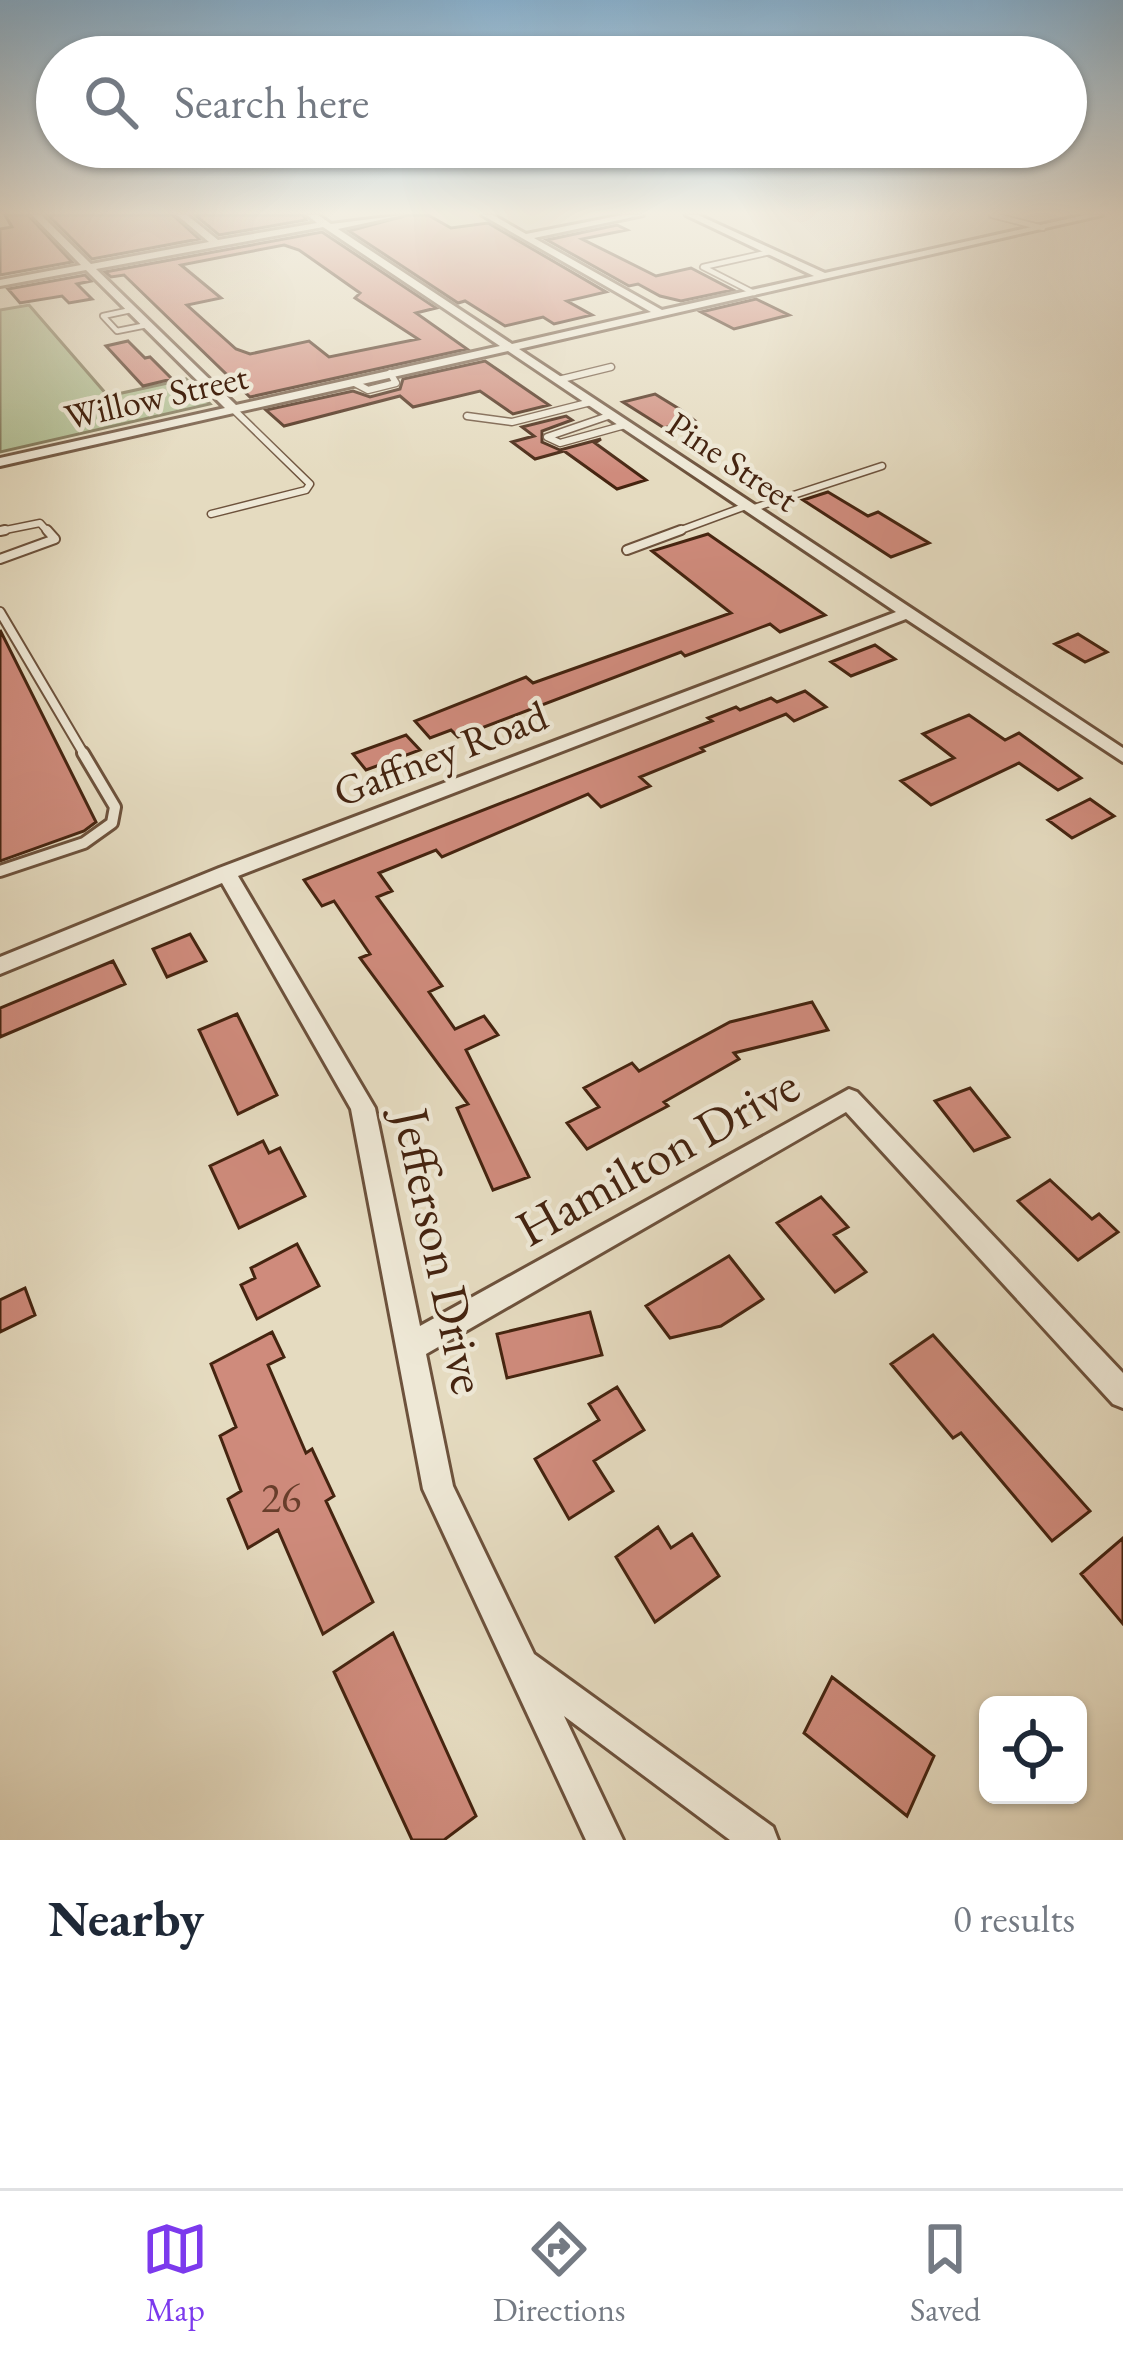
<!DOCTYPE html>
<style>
:root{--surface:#fff;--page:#f2f2f3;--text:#1f2937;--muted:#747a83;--line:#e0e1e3;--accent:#7c3aed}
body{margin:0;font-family:"EB Garamond",serif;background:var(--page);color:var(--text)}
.controls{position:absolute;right:36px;bottom:36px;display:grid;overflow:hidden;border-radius:18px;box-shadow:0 3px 9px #0004}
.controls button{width:108px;height:108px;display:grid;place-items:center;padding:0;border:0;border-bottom:3px solid var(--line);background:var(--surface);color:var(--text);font:60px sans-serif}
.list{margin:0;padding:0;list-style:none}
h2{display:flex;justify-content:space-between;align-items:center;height:156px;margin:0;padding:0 48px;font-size:51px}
h2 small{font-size:39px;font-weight:400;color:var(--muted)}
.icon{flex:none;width:66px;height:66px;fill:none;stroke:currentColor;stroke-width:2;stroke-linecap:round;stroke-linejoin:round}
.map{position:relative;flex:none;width:1123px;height:1840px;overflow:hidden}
.search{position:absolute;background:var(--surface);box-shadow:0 3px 9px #0004;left:36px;right:36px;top:36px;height:132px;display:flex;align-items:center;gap:30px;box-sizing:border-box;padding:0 42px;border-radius:66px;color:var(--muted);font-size:45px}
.sheet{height:348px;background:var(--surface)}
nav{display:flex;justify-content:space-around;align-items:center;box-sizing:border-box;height:168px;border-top:3px solid var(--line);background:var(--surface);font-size:33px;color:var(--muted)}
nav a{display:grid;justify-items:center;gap:6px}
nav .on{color:var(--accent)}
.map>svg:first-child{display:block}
.green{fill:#b1c195;stroke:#7b7252;stroke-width:3}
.building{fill:#cf8b7c;stroke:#452410;stroke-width:3;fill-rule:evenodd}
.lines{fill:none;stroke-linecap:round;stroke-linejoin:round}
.service-far3-casing{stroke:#6d523c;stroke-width:8}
.service-far2-casing{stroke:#6d523c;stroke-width:9}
.service-far1-casing{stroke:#6d523c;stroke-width:12}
.service-casing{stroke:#6d523c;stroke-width:16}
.minor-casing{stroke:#6d523c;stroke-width:6}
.service-far3{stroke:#eee8d6;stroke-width:4.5}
.service-far2{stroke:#eee8d6;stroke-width:6}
.service-far1{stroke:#eee8d6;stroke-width:8}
.service{stroke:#eee8d6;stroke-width:10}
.minor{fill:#eee8d6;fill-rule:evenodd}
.labels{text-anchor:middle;stroke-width:9;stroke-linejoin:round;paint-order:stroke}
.far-street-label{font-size:36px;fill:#452410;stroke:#eee8d6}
.street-label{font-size:42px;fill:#452410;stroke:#eee8d6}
.near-number-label{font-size:42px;fill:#683e2b}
.near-street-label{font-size:51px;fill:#452410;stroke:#eee8d6}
</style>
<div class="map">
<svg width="1123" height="1840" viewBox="0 0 1123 1840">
<rect width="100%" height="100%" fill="#e5dbc0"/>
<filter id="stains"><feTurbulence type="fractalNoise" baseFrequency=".00167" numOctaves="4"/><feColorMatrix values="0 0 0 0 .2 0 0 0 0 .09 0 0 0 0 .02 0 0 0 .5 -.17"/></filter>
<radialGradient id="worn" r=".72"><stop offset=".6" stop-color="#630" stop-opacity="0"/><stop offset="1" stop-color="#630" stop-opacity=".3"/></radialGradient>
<path class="green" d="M29,305L108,396L186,379L210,404L0,452V310Z"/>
<path class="building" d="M5,215H28L72,262L0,275V229L12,227Z
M48,215H173L199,239L92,259Z
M195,215H303L306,220L219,235Z
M407,215H428L451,228L488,223L606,292L567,301L592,315L554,324L543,317L505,326L465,301L458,303L349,231Z
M617,225L627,230L582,239L656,276L691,268L733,290L681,301L660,296L638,284L629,286L547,240Z
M322,232L436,308L416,313L467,349L250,397L124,275L111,277L105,272ZM284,245L299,250L360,293L355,298L418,339L329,357L309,341L250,354L236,349L187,305L221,298L181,265Z
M85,275L91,281L77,284L92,299L69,303L62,296L20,303L8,289Z
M756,299L789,315L734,329L701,312Z
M128,341L145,358L150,357L172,379L143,386L106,346Z
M485,361L549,405L513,414L480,391L413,407L400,396L284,426L266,410L353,391L370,397L400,389L403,379Z
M655,394L681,410L694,420L664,428L623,402Z
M566,416L572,420L542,431V442L560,450L601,439L595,443L646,480L617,489L564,451L535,459L512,442L534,436L522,427Z
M828,492L868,516L878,512L929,543L891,557L803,500Z
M708,534L825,615L780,632L770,624L685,656L681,652L458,737L451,730L430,738L415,721L526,677L533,683L731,613L652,551Z
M0,630L96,822L84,831L0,861Z
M1078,634L1107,652L1085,662L1055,644Z
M875,645L895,659L851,676L831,662Z
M805,691L826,707L794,721L786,714L701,748L704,751L640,777L650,786L601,807L588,794L442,857L436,850L379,873L392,891L377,897L442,986L429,992L455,1029L484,1016L498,1035L466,1050L529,1177L493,1190L457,1108L468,1104L360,958L370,954L334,901L322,906L304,880L712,721L708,718L736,707L740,710L771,698L777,702Z
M969,715L1005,740L1019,733L1081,778L1058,790L1019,763L931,805L901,781L954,758L923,734Z
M406,735L420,750L366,770L353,754Z
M1090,799L1114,816L1072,838L1048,820Z
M190,934L206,961L167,977L153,949Z
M113,961L125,984L0,1037V1008Z
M812,1002L828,1030L734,1053L739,1059L664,1102L668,1106L587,1149L567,1123L599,1107L584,1088L632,1063L639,1071L730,1022Z
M237,1014L277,1095L238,1114L199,1030Z
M970,1088L1009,1137L974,1151L935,1101Z
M263,1141L269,1153L280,1148L305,1196L239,1228L210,1166Z
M1050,1180L1092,1219L1099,1214L1118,1232L1078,1260L1018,1201Z
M821,1197L848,1227L834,1235L866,1272L835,1292L777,1223Z
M297,1244L319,1286L257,1319L241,1285L255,1278L251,1268Z
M729,1256L763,1299L721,1326L670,1338L646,1306Z
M25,1288L35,1315L0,1332V1300Z
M590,1312L602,1355L507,1378L497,1334Z
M272,1332L284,1357L268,1365L306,1453L312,1449L334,1496L326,1501L373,1602L323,1634L278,1530L248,1548L228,1499L241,1491L220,1436L236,1427L211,1364Z
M933,1335L1090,1511L1052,1541L961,1433L953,1438L891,1364Z
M617,1387L644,1430L594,1461L613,1491L569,1519L535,1459L599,1420L589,1404Z
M658,1527L671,1548L692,1534L719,1576L655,1622L616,1557Z
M1123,1538V1624L1081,1574Z
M393,1633L476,1816L444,1840H412L334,1672Z
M832,1677L934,1756L907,1816L804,1733Z"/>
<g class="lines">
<defs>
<path id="service-far3" d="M992,215L1043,228
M754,293L703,267L770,252
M131,310L103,316L117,331L147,325"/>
<path id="service-far2" d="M558,380L611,367
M353,382L368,390L396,383L390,373
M611,415L547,437L560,443L625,425
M467,416L512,422L591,402
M751,509L882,466
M211,514L306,490L310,484L233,409
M0,531L40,523L49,533
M673,533L746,506"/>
<path id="service-far1" d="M0,531L5,530
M627,550L681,530
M0,559L55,539L47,530
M0,612L85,756"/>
<path id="service" d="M0,871L84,843L112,823L115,807L83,753"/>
<path id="minor" d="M32,215H41L91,264L209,242L177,215H187L218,240L317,223L307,215H318L331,224L403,215L338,229L512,344L651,312L482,215H493L526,234L623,215H643L534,238L662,310L814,276L686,215H698L825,273L1085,215H1102L519,349L1123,748V762L906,619L238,876L375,1108L420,1326L849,1089L857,1092L1123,1373V1408L1113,1404L846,1112L426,1354L453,1486L534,1654L773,1827L778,1840H730L564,1716L623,1840H586L423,1489L351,1109L222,883L0,974V957L219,868L896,612L508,351L0,466V458L225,408L86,270L0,286V280L81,265ZM323,227L500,346L236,405L96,269Z"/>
</defs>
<use href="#service-far3" class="service-far3-casing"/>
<use href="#service-far2" class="service-far2-casing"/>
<use href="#service-far1" class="service-far1-casing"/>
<use href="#service" class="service-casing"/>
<use href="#minor" class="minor-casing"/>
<use href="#service-far3" class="service-far3"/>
<use href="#service-far2" class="service-far2"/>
<use href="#service-far1" class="service-far1"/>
<use href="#service" class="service"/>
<use href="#minor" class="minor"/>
</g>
<linearGradient id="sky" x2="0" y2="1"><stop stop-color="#89b6d7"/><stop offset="0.45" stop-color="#f3efe3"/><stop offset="1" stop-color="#f3efe3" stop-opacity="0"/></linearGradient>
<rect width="1123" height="473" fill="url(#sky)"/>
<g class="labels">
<g class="far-street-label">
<text transform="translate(156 396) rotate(-13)" y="13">Willow Street</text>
<text transform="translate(733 461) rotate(34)" y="13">Pine Street</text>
</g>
<g class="street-label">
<text transform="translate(440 753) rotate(-21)" y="15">Gaffney Road</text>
</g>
<g class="near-number-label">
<text x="281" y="1512">26</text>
</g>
<g class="near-street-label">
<text transform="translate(657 1156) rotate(-29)" y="18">Hamilton Drive</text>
<text transform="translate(441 1251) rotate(78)" y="18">Jefferson Drive</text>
</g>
</g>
<rect width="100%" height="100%" filter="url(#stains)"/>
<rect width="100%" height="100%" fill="url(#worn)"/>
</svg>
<div class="controls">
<button><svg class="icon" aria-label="locate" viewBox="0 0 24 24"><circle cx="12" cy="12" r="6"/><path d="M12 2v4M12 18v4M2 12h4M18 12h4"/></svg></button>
</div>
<div class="search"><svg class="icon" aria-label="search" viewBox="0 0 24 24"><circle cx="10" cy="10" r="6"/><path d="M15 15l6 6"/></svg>Search here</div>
</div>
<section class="sheet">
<h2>Nearby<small>0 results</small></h2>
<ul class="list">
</ul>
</section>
<nav>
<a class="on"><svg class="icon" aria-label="map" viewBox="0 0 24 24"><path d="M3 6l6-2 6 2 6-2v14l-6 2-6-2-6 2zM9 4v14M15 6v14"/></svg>Map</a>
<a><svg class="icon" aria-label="directions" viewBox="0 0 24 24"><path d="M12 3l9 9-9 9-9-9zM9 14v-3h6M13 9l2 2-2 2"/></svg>Directions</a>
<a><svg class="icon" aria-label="saved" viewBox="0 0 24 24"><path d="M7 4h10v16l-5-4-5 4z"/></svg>Saved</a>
</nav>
